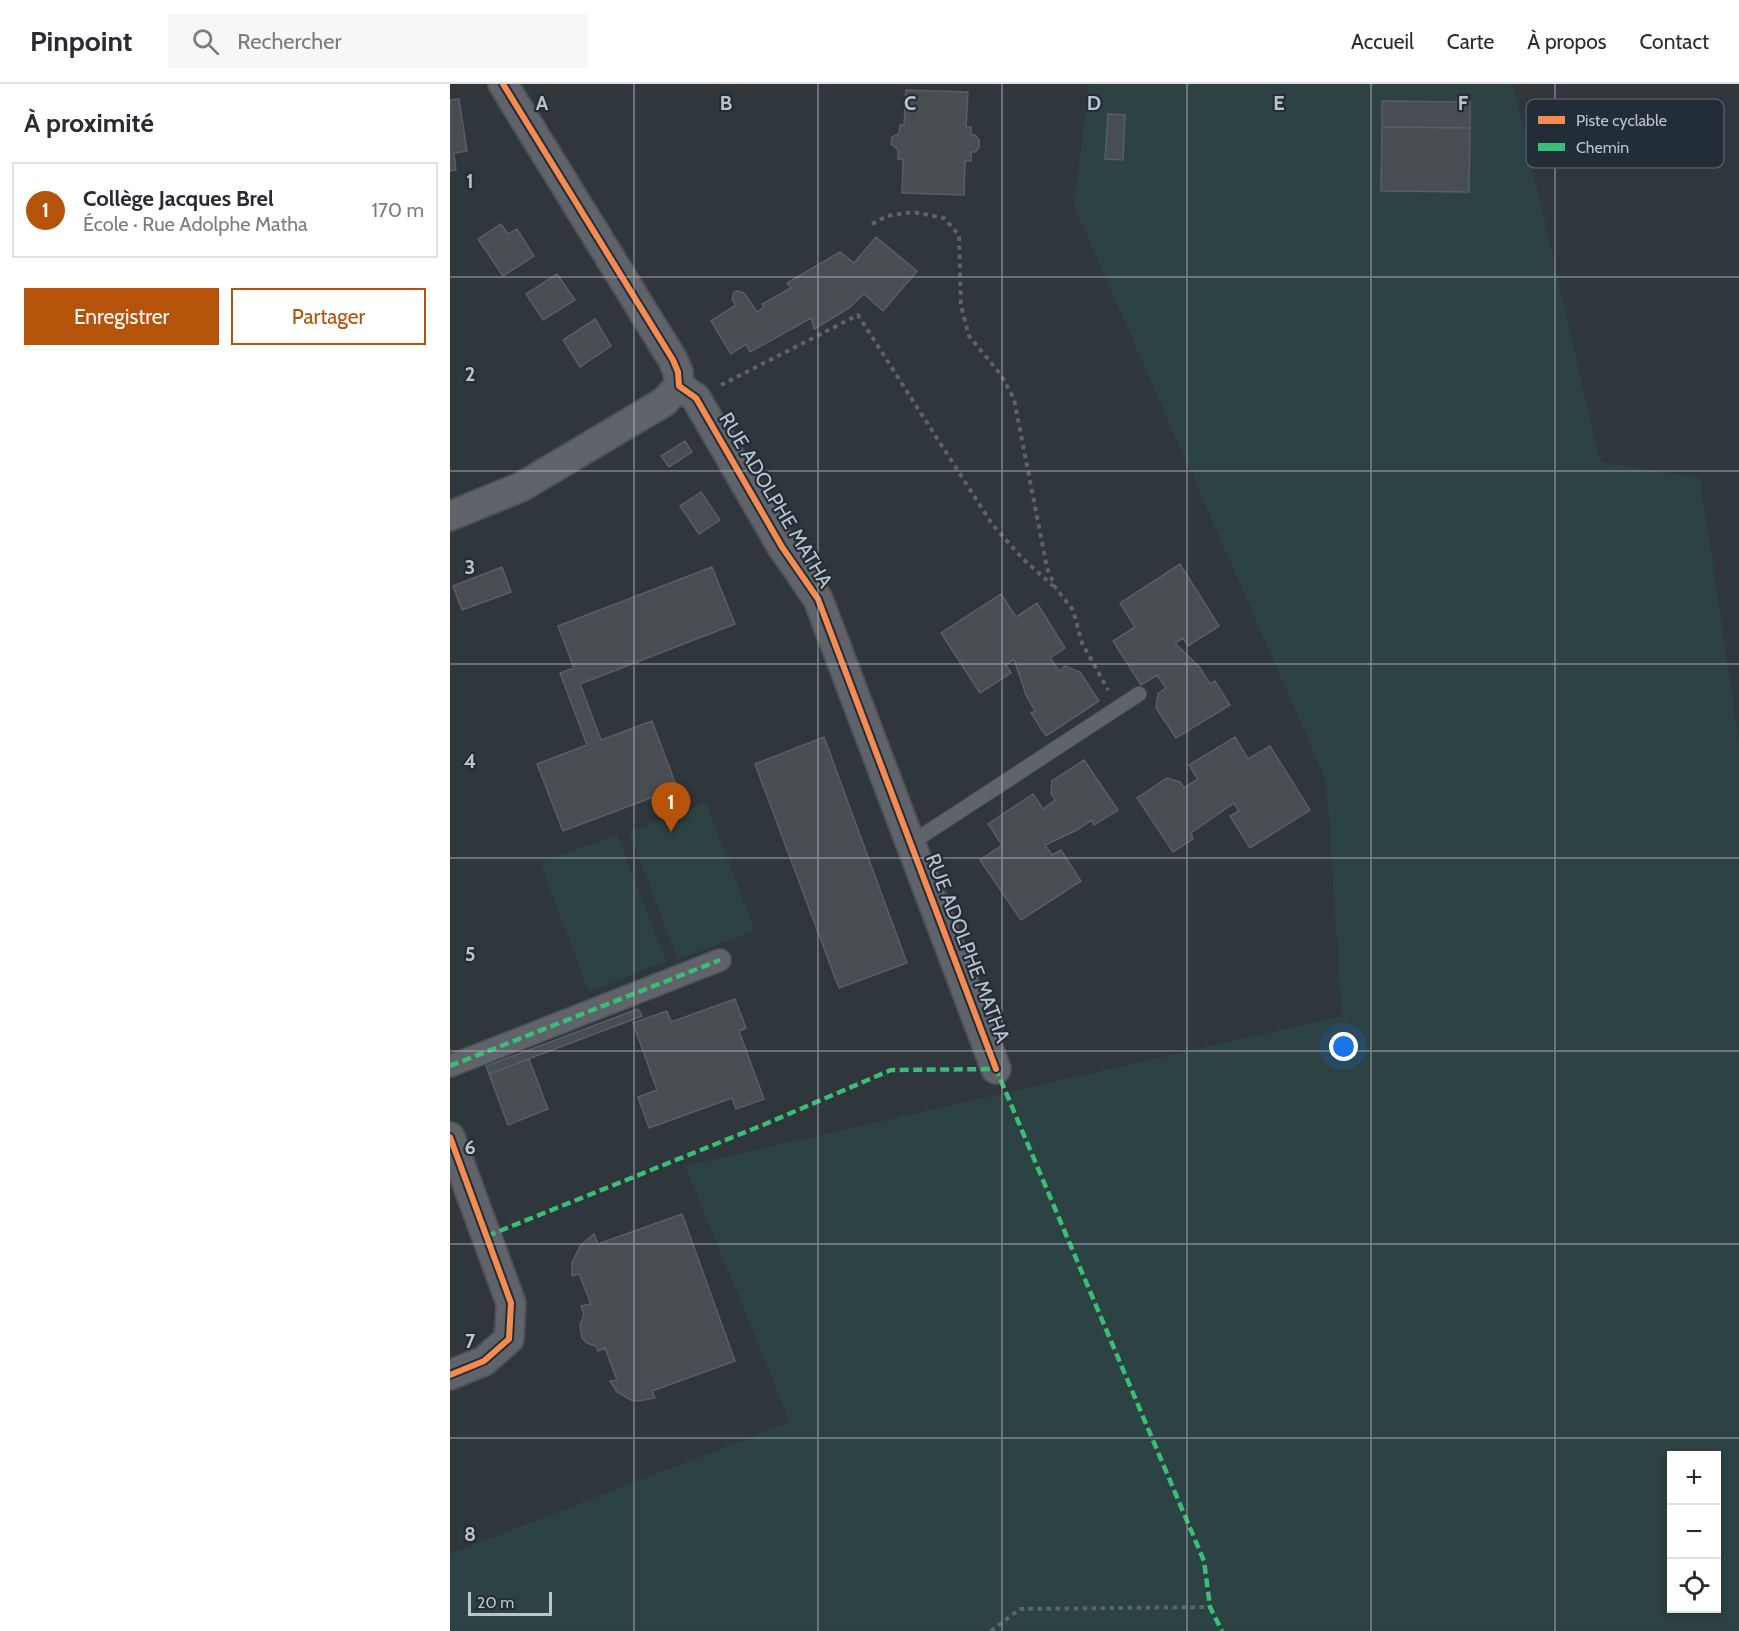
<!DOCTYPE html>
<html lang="fr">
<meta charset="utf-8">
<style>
:root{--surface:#fff;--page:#f7f7f7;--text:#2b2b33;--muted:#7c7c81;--line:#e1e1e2;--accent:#b45309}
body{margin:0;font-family:Cabin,sans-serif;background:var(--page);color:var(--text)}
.controls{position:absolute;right:18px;bottom:18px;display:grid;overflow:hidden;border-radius:0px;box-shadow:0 3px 9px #0003}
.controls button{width:54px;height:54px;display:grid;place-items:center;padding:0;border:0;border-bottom:2px solid var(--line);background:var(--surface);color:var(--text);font:30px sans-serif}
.scale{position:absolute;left:18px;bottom:15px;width:84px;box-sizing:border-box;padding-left:6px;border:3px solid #bbc3cb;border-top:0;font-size:16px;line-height:21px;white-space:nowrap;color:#bbc3cb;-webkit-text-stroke:4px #232d37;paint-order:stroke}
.you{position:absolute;left:894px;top:963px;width:21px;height:21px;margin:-15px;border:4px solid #fff;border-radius:50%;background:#1a73e8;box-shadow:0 0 0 9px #1a73e833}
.badge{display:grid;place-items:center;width:39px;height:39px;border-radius:50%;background:var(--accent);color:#fff;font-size:20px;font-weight:700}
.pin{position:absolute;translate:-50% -50px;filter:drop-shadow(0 2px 3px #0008)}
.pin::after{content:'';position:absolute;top:32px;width:21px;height:18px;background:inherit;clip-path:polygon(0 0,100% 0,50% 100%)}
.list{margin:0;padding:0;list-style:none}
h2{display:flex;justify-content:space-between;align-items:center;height:78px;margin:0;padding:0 24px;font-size:26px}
h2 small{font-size:20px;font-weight:400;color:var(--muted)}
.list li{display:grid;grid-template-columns:39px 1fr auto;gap:18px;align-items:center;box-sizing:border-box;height:96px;margin:0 12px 12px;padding:0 12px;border:2px solid var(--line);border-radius:0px}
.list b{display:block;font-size:22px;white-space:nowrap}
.list p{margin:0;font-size:20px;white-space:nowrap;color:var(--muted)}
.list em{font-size:20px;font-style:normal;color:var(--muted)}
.actions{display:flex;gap:12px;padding:18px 24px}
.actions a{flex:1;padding:14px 0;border:2px solid var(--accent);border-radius:0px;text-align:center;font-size:21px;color:var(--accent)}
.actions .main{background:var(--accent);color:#fff}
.icon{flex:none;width:33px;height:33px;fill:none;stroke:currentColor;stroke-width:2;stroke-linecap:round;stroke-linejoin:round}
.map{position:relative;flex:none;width:1289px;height:1547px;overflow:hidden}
header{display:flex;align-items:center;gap:36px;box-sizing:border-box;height:84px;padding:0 30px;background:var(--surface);border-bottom:2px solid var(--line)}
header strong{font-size:28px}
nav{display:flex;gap:33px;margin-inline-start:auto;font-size:21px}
.search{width:420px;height:54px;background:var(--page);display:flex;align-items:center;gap:15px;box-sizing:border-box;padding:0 21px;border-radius:0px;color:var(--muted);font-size:22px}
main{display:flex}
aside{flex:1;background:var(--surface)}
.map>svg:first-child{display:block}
.green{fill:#2d4242;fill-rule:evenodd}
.building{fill:#484d52;stroke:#585e63;stroke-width:1.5}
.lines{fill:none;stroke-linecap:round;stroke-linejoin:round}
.service-casing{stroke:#4d5257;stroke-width:16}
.pedestrian-casing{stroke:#4d5257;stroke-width:24}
.minor-casing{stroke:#4d5257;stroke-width:32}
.path{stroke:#5d6367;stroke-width:4;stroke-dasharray:4.5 4.5;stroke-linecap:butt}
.service{stroke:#60646a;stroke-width:14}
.pedestrian{stroke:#60646a;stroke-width:21}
.minor{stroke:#60646a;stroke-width:28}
.quiet{stroke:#3abd76;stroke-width:4.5;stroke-dasharray:9 4.5;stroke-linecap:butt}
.cycleway-casing{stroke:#232d37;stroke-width:10}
.cycleway{stroke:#f68b52;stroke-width:6}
.grid{fill:none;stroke:#bbc3cb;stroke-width:1.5;stroke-opacity:0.55}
.labels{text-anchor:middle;stroke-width:4.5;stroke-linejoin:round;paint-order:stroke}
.street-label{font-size:20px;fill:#bbc3cb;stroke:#232d37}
.key{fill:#232d37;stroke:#515a63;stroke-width:1.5}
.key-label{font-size:16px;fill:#bbc3cb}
.grid-label{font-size:20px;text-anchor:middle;font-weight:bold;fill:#bbc3cb;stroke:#232d37;stroke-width:4.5;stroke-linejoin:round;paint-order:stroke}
</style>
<header>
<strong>Pinpoint</strong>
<div class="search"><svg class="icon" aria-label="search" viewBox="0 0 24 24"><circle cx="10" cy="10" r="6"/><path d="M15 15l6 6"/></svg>Rechercher</div>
<nav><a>Accueil</a><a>Carte</a><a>À propos</a><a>Contact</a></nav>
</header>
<main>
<aside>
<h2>À proximité<small></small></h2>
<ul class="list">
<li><span class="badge">1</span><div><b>Collège Jacques Brel</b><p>École · Rue Adolphe Matha</p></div><em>170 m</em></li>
</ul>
<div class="actions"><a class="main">Enregistrer</a><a>Partager</a></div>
</aside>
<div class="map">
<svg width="1289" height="1547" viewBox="0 0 1289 1547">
<rect width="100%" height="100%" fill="#2f363c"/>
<path class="green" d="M639,0H1063L1150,378L1250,394L1289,657V1547H0V1470L340,1338L235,1082L892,932L876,696L624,122ZM1222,1372H1266V1524H1222Z
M256,719L305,846L228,876L179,748Z
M167,751L216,877L139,908L90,779Z"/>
<path class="building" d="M456,6L518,8L516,43H521V51H525L529,56V64L525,68H521V77H515L514,111L452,109L453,75H448V66L441,60L442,53L449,50L450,41H454Z
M9,15L17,67L4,69L6,86L0,87V16Z
M932,17L1020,18V44L932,43Z
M658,30L675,31L673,76L655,75Z
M932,43L1020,44L1019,108L931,107Z
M51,140L58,150L67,145L84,172L53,192L28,155Z
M426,153L467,187L433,227L414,210L399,224L364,245L361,234L300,268L296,260L281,270L261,237L286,221L282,215L284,208L288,207L294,209L307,228L314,223L312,220L341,204L337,199L390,168L404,179Z
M107,190L125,216L93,236L76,210Z
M145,235L161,262L130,283L113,256Z
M235,357L242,368L219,383L211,372Z
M251,408L270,436L249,450L230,422Z
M730,480L769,542L738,562L733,554L725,559L750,584L760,600L765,597L780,621L726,654L706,624L708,610L716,604L707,591L691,601L663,557L685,543L670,519Z
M52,483L61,508L12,526L3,502Z
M262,483L285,540L130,600L151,656L202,637L227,704L113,747L87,680L137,661L110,589L124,584L108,542Z
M551,510L566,533L587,519L615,564L600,574L609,587L615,582L630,588L649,617L596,652L581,629L585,627L576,611L564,575L556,581L561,589L530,609L491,549Z
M374,653L457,879L389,904L305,680Z
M785,653L798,675L820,662L860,726L800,764L780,732L789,727L784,719L741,749L743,755L723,768L687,714L717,694L730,698L734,704L748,695L739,681Z
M634,676L668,726L644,741L642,736L625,747L595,761L602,771L611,766L631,797L571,836L530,776L552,761L538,740L583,710L593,725L605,716L601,709L602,697Z
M285,915L296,944L289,947L314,1015L286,1025L282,1014L199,1044L188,1013L207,1006L183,939L217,927L221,938Z
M188,925L192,932L39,990L36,982Z
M79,975L98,1025L58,1041L39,990Z
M232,1130L285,1277L202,1307L205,1314L189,1317L181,1316L167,1308L160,1297L167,1296L155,1264L148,1267L146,1262L137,1259L132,1254L130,1241L134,1230L131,1222L141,1220L129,1190L122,1192V1179L130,1162L144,1150L148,1160Z"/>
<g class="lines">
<defs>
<path id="service" d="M461,759L689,610"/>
<path id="pedestrian" d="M0,982L270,876"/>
<path id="minor" d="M53,0L223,276L228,288L229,302L246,314L332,463L368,515L546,985
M0,432L71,403L214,318L229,302
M0,1053L61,1219L59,1255L34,1277L0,1291"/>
</defs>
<use href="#service" class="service-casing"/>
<use href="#pedestrian" class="pedestrian-casing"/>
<use href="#minor" class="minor-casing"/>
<path class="path" d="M422,140L437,132L463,128L494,134L509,151L511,222L519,252L551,291L564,315L597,484L605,503L623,526L632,559L658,606
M271,301L408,231L542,440L572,474L603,502
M541,1547L570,1525L760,1523"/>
<use href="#service" class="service"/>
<use href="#pedestrian" class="pedestrian"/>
<use href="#minor" class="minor"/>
<path class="quiet" d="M0,982L270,876
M37,1152L313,1041L441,986L546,985L754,1477L760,1523L772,1547"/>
<defs>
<path id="cycleway" d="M53,0L223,276L228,288L229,302L246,314L332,463L368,515L546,985
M0,1053L61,1219L59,1255L34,1277L0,1291"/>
</defs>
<use href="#cycleway" class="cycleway-casing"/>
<use href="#cycleway" class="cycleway"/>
</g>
<path class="grid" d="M184,0V1547M368,0V1547M552,0V1547M737,0V1547M921,0V1547M1105,0V1547M0,193H1289M0,387H1289M0,580H1289M0,774H1289M0,967H1289M0,1160H1289M0,1354H1289"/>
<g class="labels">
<g class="street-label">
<text transform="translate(326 416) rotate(59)" y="7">RUE ADOLPHE MATHA</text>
<text transform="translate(518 864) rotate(69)" y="7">RUE ADOLPHE MATHA</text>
</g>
</g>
<rect x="1076" y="15" width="198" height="69" rx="9" class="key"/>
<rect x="1088" y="32" width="27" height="8" fill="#f68b52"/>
<rect x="1088" y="59" width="27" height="8" fill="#3abd76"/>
<g class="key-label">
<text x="1126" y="42">Piste cyclable</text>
<text x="1126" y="69">Chemin</text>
</g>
<g class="grid-label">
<text x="92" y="26">A</text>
<text x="276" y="26">B</text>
<text x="460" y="26">C</text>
<text x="644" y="26">D</text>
<text x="829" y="26">E</text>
<text x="1013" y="26">F</text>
<text x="20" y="104">1</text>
<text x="20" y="297">2</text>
<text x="20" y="490">3</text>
<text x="20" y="684">4</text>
<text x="20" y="877">5</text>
<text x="20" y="1070">6</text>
<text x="20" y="1264">7</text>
<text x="20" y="1457">8</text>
</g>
</svg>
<div class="controls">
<button>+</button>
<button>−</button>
<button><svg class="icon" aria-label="locate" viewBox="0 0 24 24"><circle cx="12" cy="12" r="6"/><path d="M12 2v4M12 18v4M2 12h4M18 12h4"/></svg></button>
</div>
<div class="scale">20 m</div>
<div class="you"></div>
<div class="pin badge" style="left:221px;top:748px">1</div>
</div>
</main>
